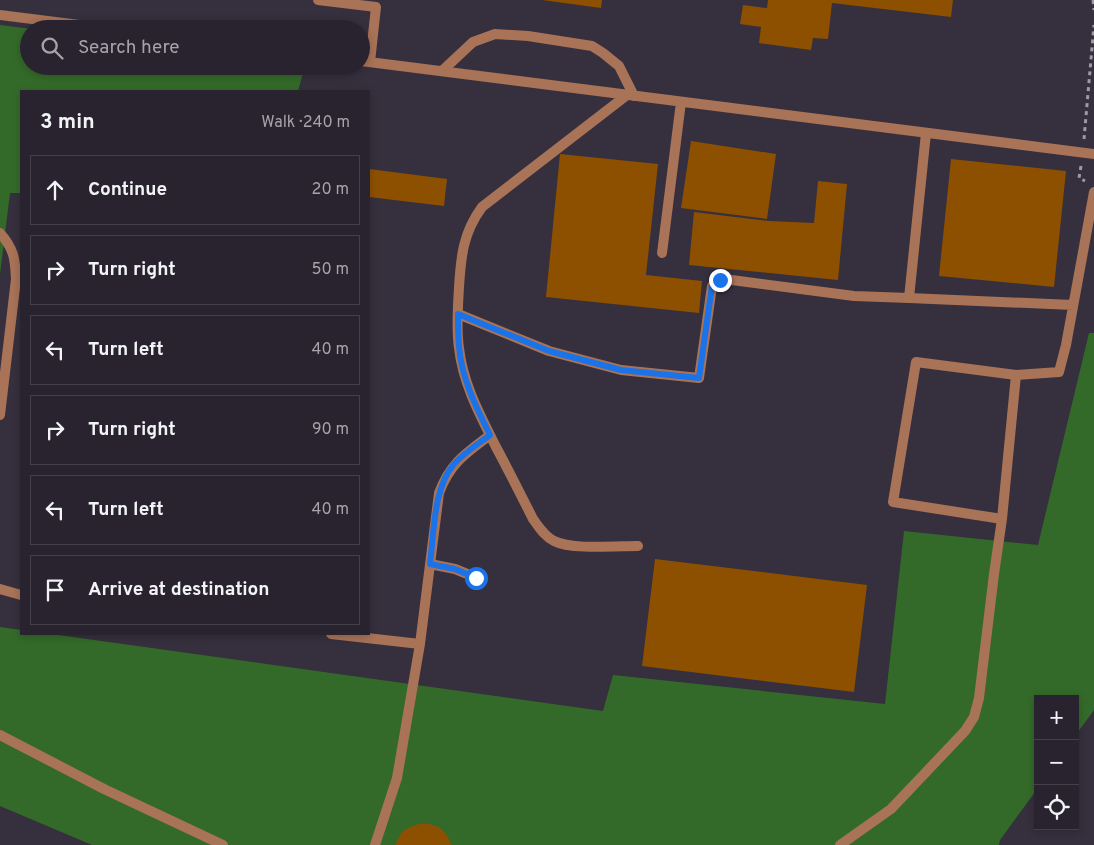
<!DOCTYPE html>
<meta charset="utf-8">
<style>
:root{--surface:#28232e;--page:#302b36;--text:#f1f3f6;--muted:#a5a4aa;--line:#44404a}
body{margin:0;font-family:Overpass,sans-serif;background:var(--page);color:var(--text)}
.controls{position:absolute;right:15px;bottom:15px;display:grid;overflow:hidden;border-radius:0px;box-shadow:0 2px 8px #0003}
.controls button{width:45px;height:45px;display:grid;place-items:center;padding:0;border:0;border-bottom:1px solid var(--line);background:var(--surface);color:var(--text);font:25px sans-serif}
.stop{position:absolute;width:15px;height:15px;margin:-11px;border:4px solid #1a73e8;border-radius:50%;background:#fff}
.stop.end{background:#1a73e8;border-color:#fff;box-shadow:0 1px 5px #0008}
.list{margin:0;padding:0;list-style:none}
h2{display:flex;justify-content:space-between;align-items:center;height:65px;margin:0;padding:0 20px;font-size:21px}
h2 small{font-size:16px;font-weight:400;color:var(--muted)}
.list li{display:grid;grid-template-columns:32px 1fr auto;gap:15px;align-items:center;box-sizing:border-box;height:70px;margin:0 10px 10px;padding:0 10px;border:1px solid var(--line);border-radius:0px}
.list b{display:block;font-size:19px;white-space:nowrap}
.list em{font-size:16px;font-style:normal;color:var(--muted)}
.icon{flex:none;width:28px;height:28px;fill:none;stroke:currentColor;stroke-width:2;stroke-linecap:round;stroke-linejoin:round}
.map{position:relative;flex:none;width:1094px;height:845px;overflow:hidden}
.search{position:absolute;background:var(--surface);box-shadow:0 2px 8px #0003;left:20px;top:20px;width:350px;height:55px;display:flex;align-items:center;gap:12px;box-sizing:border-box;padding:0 18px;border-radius:28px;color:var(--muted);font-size:19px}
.panel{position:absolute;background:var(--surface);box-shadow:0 2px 8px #0003;left:20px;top:90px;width:350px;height:545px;border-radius:0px}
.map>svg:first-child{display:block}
.forest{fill:#346a29}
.building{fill:#8d5000}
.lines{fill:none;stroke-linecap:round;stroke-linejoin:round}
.path{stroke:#9e99a4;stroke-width:3;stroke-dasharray:4 4;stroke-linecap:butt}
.service{stroke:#a87357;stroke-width:10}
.route{stroke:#1a73e8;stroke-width:6}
</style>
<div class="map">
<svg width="1094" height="845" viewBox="0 0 1094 845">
<rect width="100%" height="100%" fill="#362f3d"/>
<path class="forest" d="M0,25L32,29H29V66H305L298,91H21V193H10L0,274Z
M1089,333H1094V710L1075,736V699H1038V788L1000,840L999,845H92L0,806V627L21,630V634H51L603,711L613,675L885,704L904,531L1038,545Z"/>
<path class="building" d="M542,0H602L601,8Z
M768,0H953L951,17L832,3L828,39L813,38L811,50L759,43L761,27L740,24L743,5L767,8Z
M691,141L776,154L767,219L681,208Z
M560,154L658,164L646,275L702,281L699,313L546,297Z
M951,159L1066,171L1054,287L939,276Z
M369,169L447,179L444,206L369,197Z
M818,181L847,184L838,280L689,265L694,212L769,221L814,223Z
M655,559L867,585L854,692L642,666Z
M419,824H429L439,827L446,834L452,845H395L402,832L410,827Z"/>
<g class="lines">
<path class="path" d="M1093,0L1094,10
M1084,139L1094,25
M1081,166L1079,178L1085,181"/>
<path class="service" d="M318,0L376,7L370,62
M0,15L111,29
M361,61L1094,154
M442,71L473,42L495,34L528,36L592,46L603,53L619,66L634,96
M627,95L482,207C463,233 461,256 459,287C458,307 456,328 459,348C463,384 480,415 496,447C509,471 521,495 533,519C539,527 544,536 554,541C571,550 617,546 638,546
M0,233C14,249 15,258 16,279L0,415
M662,253L681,102
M909,298L1073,305
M458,314L549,351L621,370L699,378L712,286L717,281L724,279L854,296L909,298L926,133
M1002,519L893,502L916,362L1016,375
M430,564L455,569L477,578
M0,589L21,595
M331,634L420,644L439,493C450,463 466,453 490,435
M0,735L104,789L223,845
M375,845L397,778L420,644
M840,845L891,809L965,731L974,717L979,698L994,574L1002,519L1016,375L1059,372L1066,345L1094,192"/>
</g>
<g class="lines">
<path class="route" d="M476,578L455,569L430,564C434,534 433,488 454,464C464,453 478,444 490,435C476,407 461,377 459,346C458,335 458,324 458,314L549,351L621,370L699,378L712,286L720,280"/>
</g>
</svg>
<div class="controls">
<button>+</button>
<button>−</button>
<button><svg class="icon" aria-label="locate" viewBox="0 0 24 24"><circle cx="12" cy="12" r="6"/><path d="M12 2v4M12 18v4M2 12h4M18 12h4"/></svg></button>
</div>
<div class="stop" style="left:476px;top:578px"></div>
<div class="stop end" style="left:720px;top:280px"></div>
<div class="search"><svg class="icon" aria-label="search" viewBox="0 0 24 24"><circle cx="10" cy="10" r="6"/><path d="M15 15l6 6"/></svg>Search here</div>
<section class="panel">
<h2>3 min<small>Walk · 240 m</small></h2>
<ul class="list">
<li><svg class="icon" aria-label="ahead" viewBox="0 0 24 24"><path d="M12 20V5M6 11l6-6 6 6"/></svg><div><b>Continue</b></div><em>20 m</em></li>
<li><svg class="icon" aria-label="right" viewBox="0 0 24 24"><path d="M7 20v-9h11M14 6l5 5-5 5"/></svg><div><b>Turn right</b></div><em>50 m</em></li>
<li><svg class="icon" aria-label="left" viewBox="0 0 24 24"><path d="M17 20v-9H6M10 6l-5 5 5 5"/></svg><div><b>Turn left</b></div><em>40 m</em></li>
<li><svg class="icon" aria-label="right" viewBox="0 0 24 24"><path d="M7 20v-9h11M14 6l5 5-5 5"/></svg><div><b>Turn right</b></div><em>90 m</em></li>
<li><svg class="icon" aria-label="left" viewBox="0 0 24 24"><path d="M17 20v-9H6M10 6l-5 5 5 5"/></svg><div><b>Turn left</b></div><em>40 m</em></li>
<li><svg class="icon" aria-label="arrive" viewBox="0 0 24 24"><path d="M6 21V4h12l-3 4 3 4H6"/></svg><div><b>Arrive at destination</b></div></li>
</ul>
</section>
</div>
